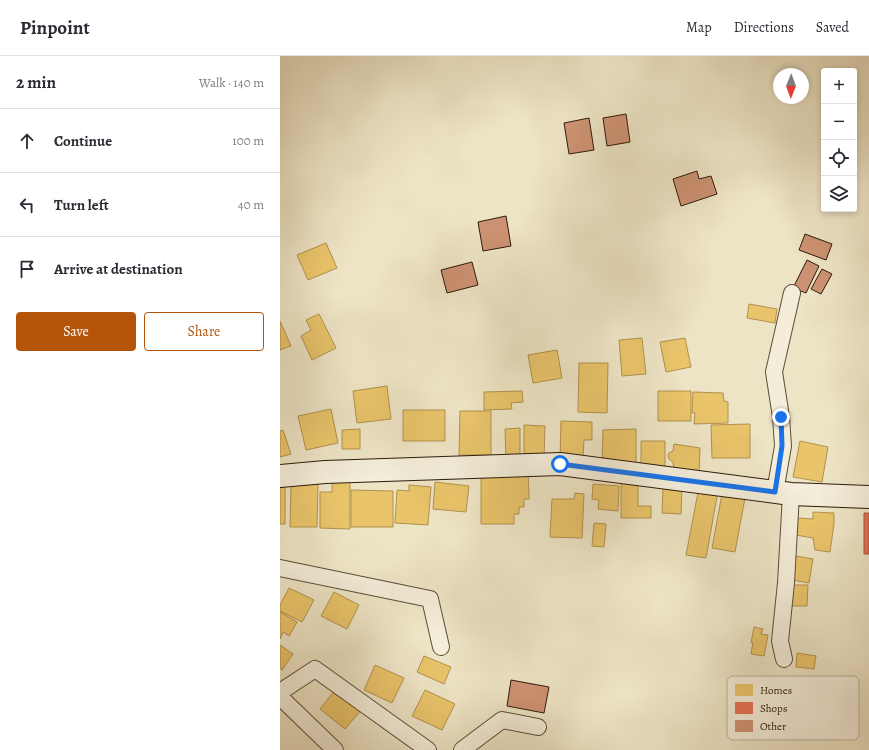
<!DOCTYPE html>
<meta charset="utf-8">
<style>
:root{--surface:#fff;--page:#f7f7f7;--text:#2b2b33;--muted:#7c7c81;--line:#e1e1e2;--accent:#b45309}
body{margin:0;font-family:Alegreya,serif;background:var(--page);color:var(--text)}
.controls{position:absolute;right:12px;top:12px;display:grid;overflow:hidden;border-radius:4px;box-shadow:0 2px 6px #0003}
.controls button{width:36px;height:36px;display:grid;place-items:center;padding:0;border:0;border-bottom:1px solid var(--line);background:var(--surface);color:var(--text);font:20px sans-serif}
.compass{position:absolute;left:493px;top:12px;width:36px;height:36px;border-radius:50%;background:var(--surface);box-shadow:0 2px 6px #0003;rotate:181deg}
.stop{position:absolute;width:12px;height:12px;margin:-9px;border:3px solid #1a73e8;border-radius:50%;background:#fff}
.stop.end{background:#1a73e8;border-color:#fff;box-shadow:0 1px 4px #0008}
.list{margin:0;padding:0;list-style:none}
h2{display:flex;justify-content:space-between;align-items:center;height:52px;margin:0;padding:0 16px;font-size:17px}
h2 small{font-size:13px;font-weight:400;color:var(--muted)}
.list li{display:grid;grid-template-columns:26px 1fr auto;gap:12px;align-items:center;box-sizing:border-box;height:64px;padding:0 16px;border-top:1px solid var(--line)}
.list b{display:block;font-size:15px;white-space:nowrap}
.list em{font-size:13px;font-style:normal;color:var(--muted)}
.actions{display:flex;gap:8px;padding:12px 16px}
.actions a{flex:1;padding:9px 0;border:1px solid var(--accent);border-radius:4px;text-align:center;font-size:14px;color:var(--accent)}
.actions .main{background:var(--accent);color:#fff}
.icon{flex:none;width:22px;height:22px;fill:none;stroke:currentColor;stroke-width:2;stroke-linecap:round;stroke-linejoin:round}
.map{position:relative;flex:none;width:589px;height:694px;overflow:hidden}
header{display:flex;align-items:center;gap:24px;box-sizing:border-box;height:56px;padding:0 20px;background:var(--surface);border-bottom:1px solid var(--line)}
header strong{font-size:19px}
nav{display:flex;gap:22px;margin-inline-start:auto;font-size:14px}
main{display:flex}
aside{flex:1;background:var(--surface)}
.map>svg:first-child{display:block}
.homes{fill:#e9c46a;stroke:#b0914d}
.shops{fill:#e76f51;stroke:#af563c}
.building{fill:#cd9273;stroke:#2b1b0a}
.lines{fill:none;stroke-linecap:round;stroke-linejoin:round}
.street-casing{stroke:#5c4d39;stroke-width:18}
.secondary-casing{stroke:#2b1b0a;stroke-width:24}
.street{stroke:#f3edd9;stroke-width:16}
.secondary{stroke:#f3edd9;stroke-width:22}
.route{stroke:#1a73e8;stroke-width:5}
.key{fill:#f3edd9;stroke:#b7ae9b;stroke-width:1}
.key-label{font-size:11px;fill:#2b1b0a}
</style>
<header>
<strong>Pinpoint</strong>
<nav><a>Map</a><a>Directions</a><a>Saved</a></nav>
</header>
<main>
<aside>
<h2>2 min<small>Walk · 140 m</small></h2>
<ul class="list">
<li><svg class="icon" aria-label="ahead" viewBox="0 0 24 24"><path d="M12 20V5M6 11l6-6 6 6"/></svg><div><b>Continue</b></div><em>100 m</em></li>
<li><svg class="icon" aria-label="left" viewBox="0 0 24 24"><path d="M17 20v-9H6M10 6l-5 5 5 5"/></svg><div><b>Turn left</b></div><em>40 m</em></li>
<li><svg class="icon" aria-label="arrive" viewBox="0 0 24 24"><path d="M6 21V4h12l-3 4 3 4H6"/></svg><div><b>Arrive at destination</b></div></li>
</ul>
<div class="actions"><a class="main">Save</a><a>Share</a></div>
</aside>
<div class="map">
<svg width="589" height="694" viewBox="0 0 589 694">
<rect width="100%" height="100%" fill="#ede4c5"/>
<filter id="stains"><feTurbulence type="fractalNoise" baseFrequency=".005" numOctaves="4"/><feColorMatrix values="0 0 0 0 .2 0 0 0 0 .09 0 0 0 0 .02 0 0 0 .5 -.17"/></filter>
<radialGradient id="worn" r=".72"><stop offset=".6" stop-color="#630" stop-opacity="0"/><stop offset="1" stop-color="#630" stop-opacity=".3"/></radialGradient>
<path class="homes" d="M46,187L57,212L28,224L17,199Z
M469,248L497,253L495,267L467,262Z
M39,258L56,292L32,304L21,280L31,274L26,264Z
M0,265L11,290L0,294Z
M362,282L366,318L342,320L339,284Z
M405,282L411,311L386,316L380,286Z
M277,294L282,322L253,327L248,299Z
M299,307H328L327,357L298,356Z
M107,330L111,363L77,367L73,335Z
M242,335L243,346L231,347L232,353L204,354V336Z
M378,335H411V365H378Z
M413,336L443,337L444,345L448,346V367L414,368L415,357H412Z
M51,353L58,387L26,394L18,360Z
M123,354H165V385H123Z
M180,355H211V399H179Z
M281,365L312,366V384H304L303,403H280Z
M470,368V402H432L431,369Z
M244,369L265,370L264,403H244Z
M240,372V403H226L225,373Z
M80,373V393H62V374Z
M356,373V407L322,408L323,374Z
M3,374L11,398L0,401V375Z
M361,385H385V414L361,413Z
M520,385L548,391L542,426L513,421Z
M394,388L420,392L419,417L394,414L393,406L389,403L388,400L389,397L393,395Z
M248,413L249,443H244V451H239V458H234V468H201V414Z
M52,426H70V473L40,472V436H52Z
M155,426L189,430L186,456L153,453Z
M341,426H358V450H371V462H341Z
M0,428H5V468H0Z
M11,428H38L37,471H10Z
M313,428L339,430L338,455L318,453L319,444L312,443Z
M129,429L151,431L148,469L115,467L117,434L129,435Z
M383,431L402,432L401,458L382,457Z
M419,431L438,435L426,502L406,499Z
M71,434L113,435V471H71Z
M295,437L304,438L302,482L270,481L272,443H294Z
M442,438L465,442L455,496L432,492Z
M533,456L554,457V468L550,496L535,494L533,482L516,479L518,462L533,463Z
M314,467L326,468L324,491L312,490Z
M516,500L533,503L529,527L512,524Z
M508,529H528L527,550H508Z
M9,532L34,544L22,566L0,555V549Z
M54,536L79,549L67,573L41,560Z
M0,556L17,566L9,580L3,576L0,583Z
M474,571L483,573L481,578L488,579L484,600L471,598L473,586L471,587Z
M0,589L13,598L2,614L0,612Z
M517,597L536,600L534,613L516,611Z
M144,600L171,611L164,628L137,616Z
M95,609L124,622L112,647L84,634Z
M56,633L82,653L65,673L40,653Z
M145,634L175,648L162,674L132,660Z"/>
<path class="shops" d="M584,457H589V498H584Z"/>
<path class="building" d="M346,58L350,86L327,90L323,62Z
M309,62L314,94L289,98L284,67Z
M417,115L419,123L431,120L437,138L401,150L393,123Z
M226,160L231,190L203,195L198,166Z
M525,178L552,188L546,204L519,194Z
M527,204L539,210L526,237L513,232Z
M192,206L198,229L167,237L161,214Z
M542,213L552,218L541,238L531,233Z
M231,624L269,631L264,657L227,650Z"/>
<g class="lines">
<defs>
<path id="street" d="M495,436L503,390L501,361L494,316L512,237
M0,512L150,543L161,591
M504,603L500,585L506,527L511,438
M0,636L35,613L148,694
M0,641L55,694
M182,694L222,664L258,671"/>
<path id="secondary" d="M0,420L45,416L280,408L511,438L589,441"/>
</defs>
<use href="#street" class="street-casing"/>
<use href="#secondary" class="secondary-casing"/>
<use href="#street" class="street"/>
<use href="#secondary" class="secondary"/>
</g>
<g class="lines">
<path class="route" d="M280,408L495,436L502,390L501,361"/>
</g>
<rect x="447" y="620" width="132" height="64" rx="6" class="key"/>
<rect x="455" y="628" width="18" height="12" fill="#e9c46a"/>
<rect x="455" y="646" width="18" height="12" fill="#e76f51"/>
<rect x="455" y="664" width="18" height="12" fill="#cd9273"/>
<g class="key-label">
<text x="480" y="638">Homes</text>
<text x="480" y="656">Shops</text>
<text x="480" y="674">Other</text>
</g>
<rect width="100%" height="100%" filter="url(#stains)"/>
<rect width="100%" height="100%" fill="url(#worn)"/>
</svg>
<div class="controls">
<button>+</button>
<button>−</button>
<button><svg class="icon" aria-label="locate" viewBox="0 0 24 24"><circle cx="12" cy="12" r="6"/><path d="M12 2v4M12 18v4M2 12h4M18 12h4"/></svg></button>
<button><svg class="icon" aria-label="layers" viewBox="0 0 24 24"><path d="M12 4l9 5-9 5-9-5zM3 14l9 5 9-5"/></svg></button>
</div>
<svg class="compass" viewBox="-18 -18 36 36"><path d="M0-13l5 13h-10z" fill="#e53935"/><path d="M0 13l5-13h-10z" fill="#7c7c81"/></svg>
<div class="stop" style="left:280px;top:408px"></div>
<div class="stop end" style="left:501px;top:361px"></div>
</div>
</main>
